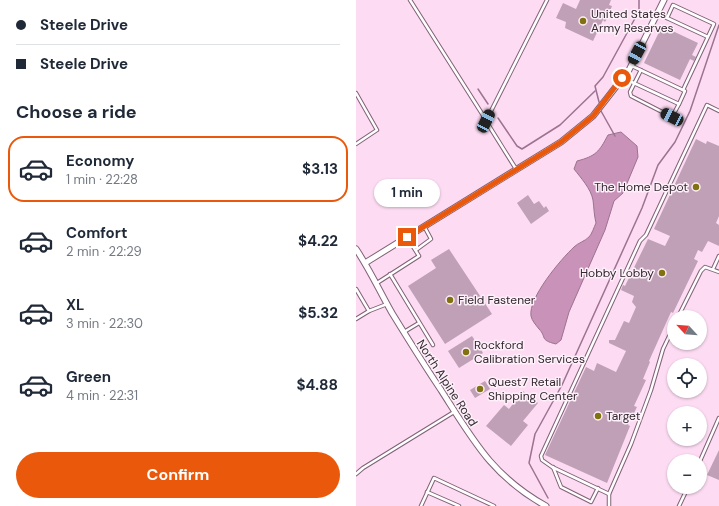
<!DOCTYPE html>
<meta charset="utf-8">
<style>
:root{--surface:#fff;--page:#f6f6f7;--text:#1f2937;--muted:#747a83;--line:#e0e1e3;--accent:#ea580c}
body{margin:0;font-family:"DM Sans",sans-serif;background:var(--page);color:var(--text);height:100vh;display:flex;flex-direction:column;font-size:15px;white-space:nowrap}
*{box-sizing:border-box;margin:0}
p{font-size:13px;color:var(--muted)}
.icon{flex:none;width:22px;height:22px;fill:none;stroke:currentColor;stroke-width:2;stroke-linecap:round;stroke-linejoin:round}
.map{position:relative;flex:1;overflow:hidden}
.side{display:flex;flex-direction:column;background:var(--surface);width:356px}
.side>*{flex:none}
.hud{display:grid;align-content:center;height:88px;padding:0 16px;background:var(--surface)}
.needle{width:26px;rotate:296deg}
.buttons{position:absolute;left:311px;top:310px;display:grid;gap:8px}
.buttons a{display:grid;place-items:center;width:40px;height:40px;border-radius:50%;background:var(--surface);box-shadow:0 1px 3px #0004;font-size:20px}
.end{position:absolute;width:18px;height:18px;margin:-9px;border:5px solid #ea580c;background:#fff;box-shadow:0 0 0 2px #fff}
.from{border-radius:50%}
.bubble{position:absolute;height:28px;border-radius:14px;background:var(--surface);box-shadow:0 1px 3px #0004;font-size:13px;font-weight:700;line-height:28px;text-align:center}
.car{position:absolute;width:12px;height:24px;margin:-12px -6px;border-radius:5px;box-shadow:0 0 3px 1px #0007;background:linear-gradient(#222 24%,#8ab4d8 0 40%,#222 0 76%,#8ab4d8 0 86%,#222 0)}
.hud b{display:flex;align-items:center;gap:14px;height:38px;font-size:15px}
.hud b+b{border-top:1px solid var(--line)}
.hud i{width:10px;height:10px;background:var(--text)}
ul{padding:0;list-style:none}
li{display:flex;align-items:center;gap:12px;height:66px;margin:0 8px 6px;padding:0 8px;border:2px solid transparent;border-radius:16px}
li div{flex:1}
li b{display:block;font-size:15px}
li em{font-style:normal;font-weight:700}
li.selected{border-color:var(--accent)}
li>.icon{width:36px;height:36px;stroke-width:1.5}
h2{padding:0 16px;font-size:18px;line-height:48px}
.primary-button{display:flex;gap:8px;margin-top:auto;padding:8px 16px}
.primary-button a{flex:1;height:46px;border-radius:24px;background:var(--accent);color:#fff;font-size:16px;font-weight:700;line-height:46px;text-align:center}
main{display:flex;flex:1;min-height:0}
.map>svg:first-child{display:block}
.water{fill:#c992b9;stroke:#9c7290}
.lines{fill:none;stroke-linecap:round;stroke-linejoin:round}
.stream{stroke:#9c7290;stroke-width:1.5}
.building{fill:#c0a0b6}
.lane-casing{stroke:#7f6277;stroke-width:4.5}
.street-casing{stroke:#7f6277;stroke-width:7}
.lane{stroke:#fff;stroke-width:2.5}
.street{stroke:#fff;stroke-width:5}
.route{stroke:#ea580c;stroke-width:5}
.poi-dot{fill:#827111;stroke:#fdf0f9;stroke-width:1.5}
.labels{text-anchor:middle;stroke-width:3;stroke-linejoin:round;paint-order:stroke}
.poi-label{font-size:12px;fill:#332730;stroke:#fdf0f9;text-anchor:start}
.street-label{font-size:12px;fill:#332730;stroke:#fdf0f9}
</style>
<main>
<section class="side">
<div class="hud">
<b><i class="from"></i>Steele Drive</b>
<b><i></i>Steele Drive</b>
</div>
<h2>Choose a ride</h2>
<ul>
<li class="selected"><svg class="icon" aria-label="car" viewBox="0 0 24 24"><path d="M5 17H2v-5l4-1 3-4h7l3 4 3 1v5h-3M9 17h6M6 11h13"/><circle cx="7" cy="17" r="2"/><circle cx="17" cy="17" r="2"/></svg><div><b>Economy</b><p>1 min · 22:28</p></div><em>$3.13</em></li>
<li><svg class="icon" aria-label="car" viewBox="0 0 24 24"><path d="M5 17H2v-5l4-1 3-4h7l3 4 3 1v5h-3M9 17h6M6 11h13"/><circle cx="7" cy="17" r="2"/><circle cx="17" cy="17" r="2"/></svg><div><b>Comfort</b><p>2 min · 22:29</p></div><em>$4.22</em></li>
<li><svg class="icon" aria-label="car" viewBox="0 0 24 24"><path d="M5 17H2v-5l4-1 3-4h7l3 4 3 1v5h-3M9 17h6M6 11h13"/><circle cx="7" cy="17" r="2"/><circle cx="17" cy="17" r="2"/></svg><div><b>XL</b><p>3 min · 22:30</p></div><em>$5.32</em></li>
<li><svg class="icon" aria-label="car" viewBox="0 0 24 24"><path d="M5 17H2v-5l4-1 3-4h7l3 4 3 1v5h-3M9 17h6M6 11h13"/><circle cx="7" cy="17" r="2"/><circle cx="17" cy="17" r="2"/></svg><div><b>Green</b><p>4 min · 22:31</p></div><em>$4.88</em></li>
</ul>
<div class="primary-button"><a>Confirm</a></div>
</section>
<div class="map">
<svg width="363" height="506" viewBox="0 0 363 506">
<rect width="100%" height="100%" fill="#fddcf3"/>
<path class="water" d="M265 132 281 146 282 157 267 193 258 201 249 230 213 312 205 340 200 344C183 340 191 337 183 329 180 325 176 321 175 316 172 298 205 259 218 247 222 243 229 241 233 237 236 234 238 227 240 223 238 215 238 208 237 200 235 189 225 178 218 169L221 161C240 156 243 152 252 135Z"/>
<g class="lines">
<g class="stream">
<path d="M122 89 132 104"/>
<path d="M243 102 239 86 247 77 283 11V0"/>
<path d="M245 111 259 136"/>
<path d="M142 118 161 146 166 149 204 125 239 91"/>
<path d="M192 498 173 463 179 434 206 385 286 208 302 165 319 142 334 111 363 25"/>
</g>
</g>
<g class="building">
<path d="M224 0H255L253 5 256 6 252 17 249 22 247 20 237 41 209 28 210 22 200 18 207 3 220 9Z"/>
<path d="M306 26 342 43 336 55 340 57 338 61 334 59 324 80 288 63Z"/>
<path d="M340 139 350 144 351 141 363 146V216L360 223 363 225V246L352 241 346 252 342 250 338 259 342 261 317 313 315 312 293 361 294 362 287 379 290 380 278 406 281 407 272 425 274 426 251 483 189 455 230 367 238 371 241 363 260 372 270 351 253 343V340H259L268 321 273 323 280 307 276 302 278 296 265 290 267 285 269 286 292 239 309 246 314 236 298 229Z"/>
<path d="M172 195 178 204 183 201 188 208 190 206 193 211 175 224 161 203Z"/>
<path d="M93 249 136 314 89 344 52 286 80 268 75 260Z"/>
<path d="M116 336 127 353 103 368 92 351Z"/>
<path d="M129 381 134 389 119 398 114 390Z"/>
<path d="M167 391 182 403 167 421 172 425 155 446 130 426 148 405 153 409Z"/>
<path d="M363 450V480L351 475Z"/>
</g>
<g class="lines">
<g class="lane-casing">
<g id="lane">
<path d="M54 0 130 120"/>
<path d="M302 13 311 18"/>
<path d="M285 70 274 92 275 96 316 117 323 104"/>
<path d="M267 78 323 104 329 91 276 66"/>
<path d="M327 90 358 24 317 5 311 18 352 37"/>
<path d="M0 93 21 130 0 144"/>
<path d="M160 169 130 121 191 0"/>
<path d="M60 250 75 239 68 226"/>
<path d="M357 269 363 256"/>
<path d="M34 274 77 345"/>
<path d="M21 283 63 256 51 237"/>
<path d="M0 289 13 311 0 319"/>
<path d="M13 311 31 304"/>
<path d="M322 317 345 271 349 267 363 272"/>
<path d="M48 332 63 323"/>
<path d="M344 461 363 418"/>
<path d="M197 467 205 487 235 502 242 488"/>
<path d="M0 474 7 468 98 412"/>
<path d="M71 492 103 506"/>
<path d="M253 494 196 467 186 460 185 456 284 241 290 235 351 105 363 111"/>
<path d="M65 506 78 478 138 506"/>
<path d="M253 506V494L275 444 295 390 307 349 318 326"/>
<path d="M323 506 332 487"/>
</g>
</g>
<g class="street-casing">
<g id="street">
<path d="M0 249C14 270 24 292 36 313 52 339 68 365 85 390 117 440 136 476 190 506"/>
<path d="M9 263 205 142 237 116 273 70 308 0"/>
</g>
</g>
<use href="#lane" class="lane"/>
<use href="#street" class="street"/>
</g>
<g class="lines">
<path class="route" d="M51 237 205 142 237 116 266 78"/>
</g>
<g class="poi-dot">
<circle cx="227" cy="21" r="4"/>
<circle cx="340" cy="187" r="4"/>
<circle cx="306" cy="273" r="4"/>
<circle cx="94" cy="300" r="4"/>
<circle cx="110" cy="352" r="4"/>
<circle cx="124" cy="389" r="4"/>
<circle cx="242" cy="416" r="4"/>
</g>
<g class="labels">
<g class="poi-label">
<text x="235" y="18">United States<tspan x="235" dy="14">Army Reserves</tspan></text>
<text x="332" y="191" text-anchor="end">The Home Depot</text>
<text x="298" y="277" text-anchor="end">Hobby Lobby</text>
<text x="102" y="304">Field Fastener</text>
<text x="118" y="349">Rockford<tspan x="118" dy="14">Calibration Services</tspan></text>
<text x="132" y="386">Quest7 Retail<tspan x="132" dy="14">Shipping Center</tspan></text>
<text x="250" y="420">Target</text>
</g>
<g class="street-label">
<text transform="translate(91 383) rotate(57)" y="4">North Alpine Road</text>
</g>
</g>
</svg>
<div class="buttons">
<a><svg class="needle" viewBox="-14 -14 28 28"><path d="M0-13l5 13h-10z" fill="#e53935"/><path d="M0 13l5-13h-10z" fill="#747a83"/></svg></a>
<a><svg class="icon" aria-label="locate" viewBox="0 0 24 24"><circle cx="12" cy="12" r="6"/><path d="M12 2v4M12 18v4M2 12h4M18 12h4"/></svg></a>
<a>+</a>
<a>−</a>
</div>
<i class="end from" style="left:266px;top:78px"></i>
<i class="end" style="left:51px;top:237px"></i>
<div class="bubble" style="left:18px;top:179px;width:66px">1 min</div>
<i class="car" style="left:281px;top:53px;rotate:208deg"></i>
<i class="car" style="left:316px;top:117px;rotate:297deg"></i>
<i class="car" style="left:130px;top:121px;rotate:26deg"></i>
</div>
</main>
